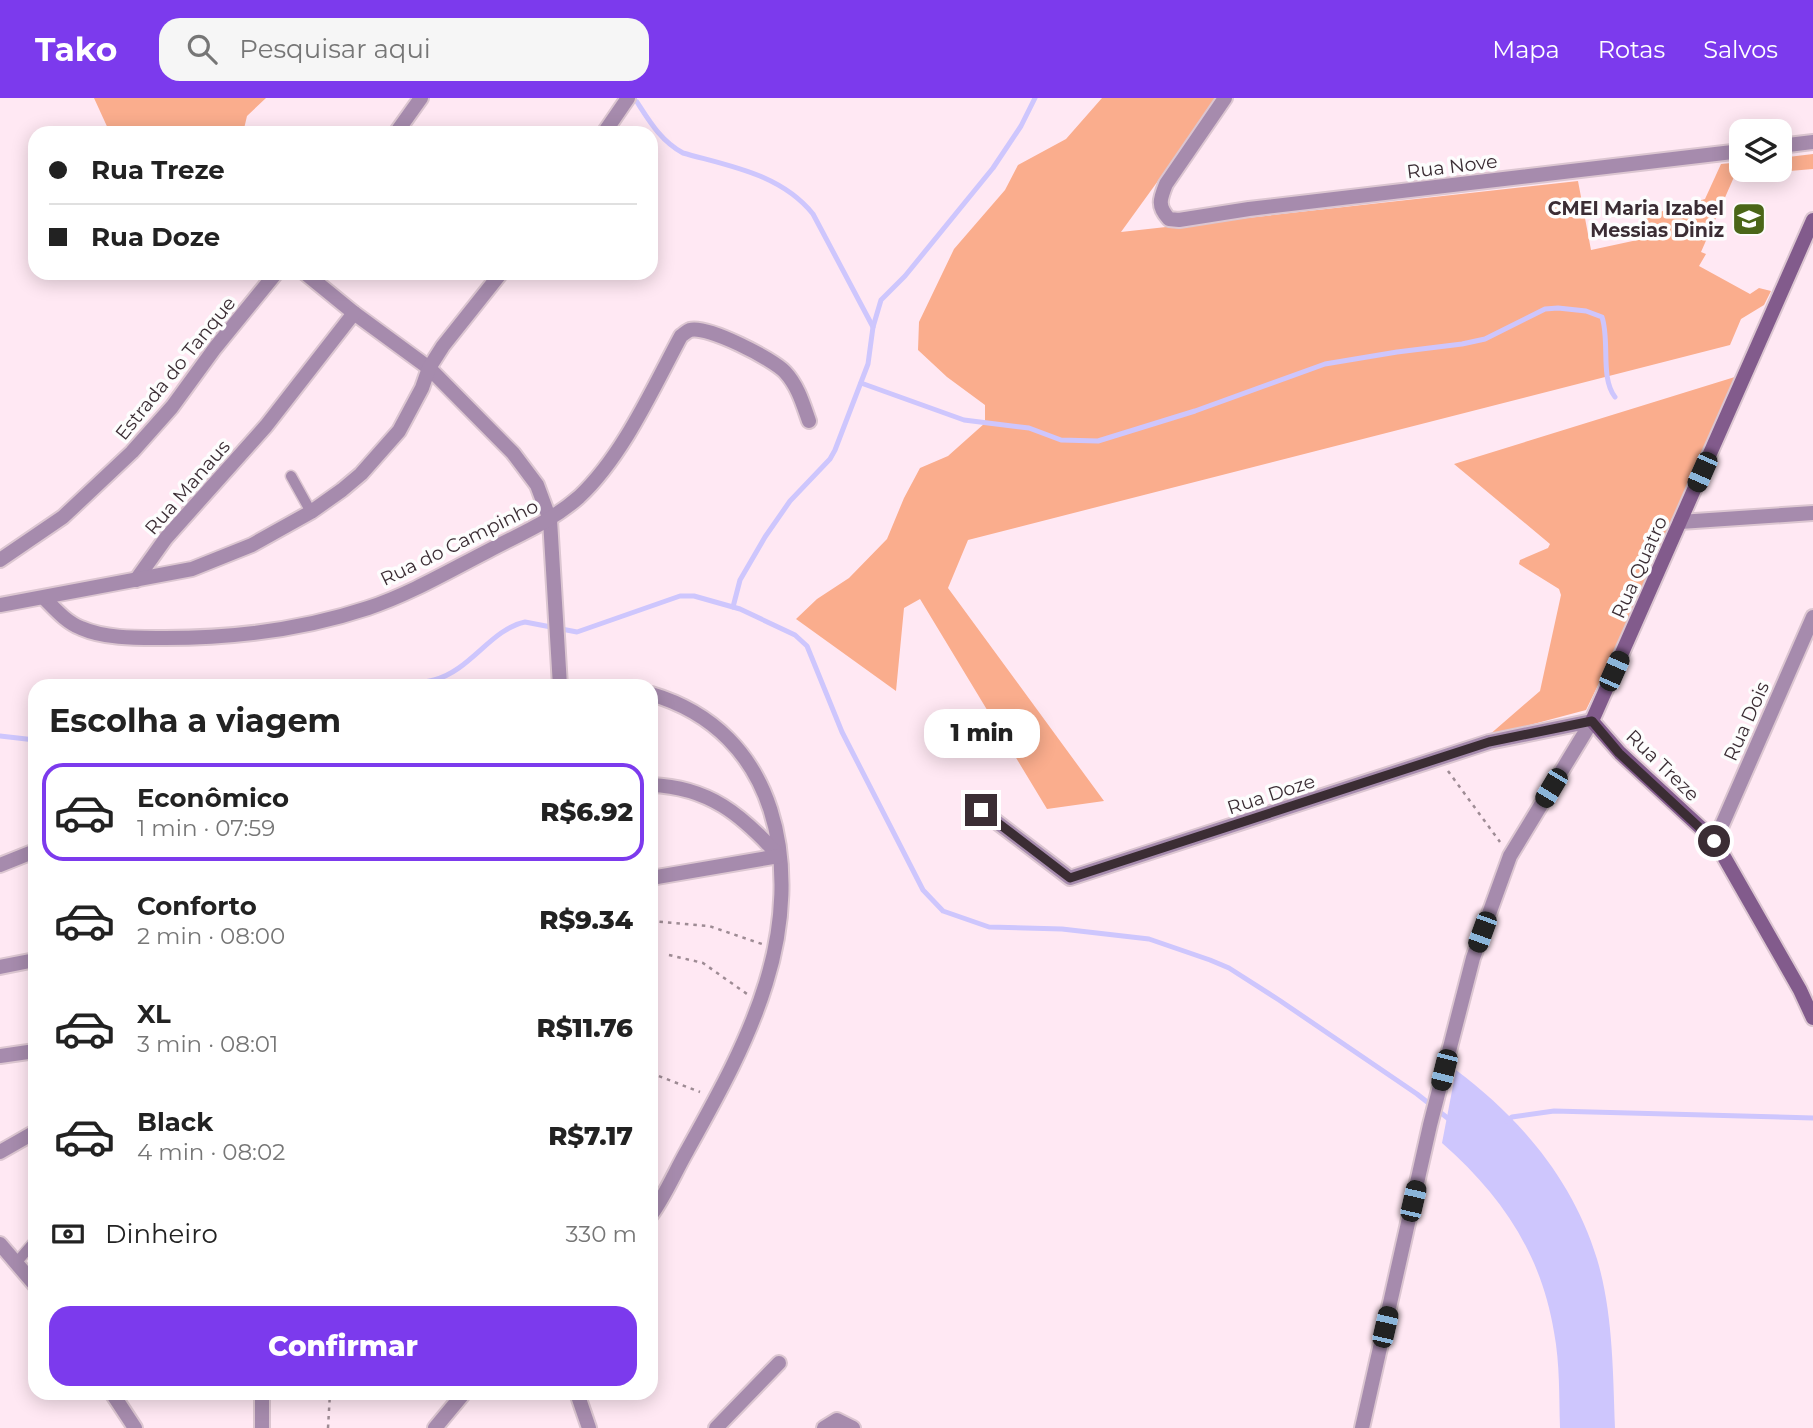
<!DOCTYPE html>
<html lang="pt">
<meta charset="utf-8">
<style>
:root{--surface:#fff;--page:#f6f6f6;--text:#222;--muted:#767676;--line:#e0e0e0;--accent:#7c3aed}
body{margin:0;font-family:Montserrat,sans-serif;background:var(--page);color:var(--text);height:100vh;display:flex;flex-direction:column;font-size:26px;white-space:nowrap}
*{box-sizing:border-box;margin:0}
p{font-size:23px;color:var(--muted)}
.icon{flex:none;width:38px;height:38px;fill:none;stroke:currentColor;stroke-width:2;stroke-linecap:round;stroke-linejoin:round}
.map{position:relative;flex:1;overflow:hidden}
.side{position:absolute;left:28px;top:581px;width:630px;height:721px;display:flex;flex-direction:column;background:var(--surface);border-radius:21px;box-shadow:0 4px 18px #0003}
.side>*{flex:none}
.hud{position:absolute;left:28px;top:28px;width:630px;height:154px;border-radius:21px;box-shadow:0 4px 18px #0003;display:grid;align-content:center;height:154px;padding:0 21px;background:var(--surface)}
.tools{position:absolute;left:1729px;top:21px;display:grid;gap:14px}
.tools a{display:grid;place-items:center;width:63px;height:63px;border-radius:14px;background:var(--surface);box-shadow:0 4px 18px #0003;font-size:35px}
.end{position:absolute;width:32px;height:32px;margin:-16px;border:9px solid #3b2d34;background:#fff;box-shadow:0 0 0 4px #fff}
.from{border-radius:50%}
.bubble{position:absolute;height:49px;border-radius:21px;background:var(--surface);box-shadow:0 4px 18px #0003;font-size:23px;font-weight:800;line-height:49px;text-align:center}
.car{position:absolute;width:21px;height:42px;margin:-21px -10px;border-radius:9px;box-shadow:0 0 5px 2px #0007;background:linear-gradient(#222 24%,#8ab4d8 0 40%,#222 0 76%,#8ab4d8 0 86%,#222 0)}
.hud b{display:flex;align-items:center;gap:24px;height:66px;font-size:26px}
.hud b+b{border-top:2px solid var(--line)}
.hud i{width:18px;height:18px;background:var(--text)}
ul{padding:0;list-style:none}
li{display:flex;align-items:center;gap:21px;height:98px;margin:0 14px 10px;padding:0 7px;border:4px solid transparent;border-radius:21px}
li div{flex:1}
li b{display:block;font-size:26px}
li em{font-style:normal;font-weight:800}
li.current{border-color:var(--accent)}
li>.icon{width:63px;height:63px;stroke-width:1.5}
h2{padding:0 21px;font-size:32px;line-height:84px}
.pay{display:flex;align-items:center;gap:18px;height:77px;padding:0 21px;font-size:26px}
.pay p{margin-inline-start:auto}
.cta{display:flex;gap:14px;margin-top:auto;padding:14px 21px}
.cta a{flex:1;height:80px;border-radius:21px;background:var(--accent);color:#fff;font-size:28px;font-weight:800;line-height:80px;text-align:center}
header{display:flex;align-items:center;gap:42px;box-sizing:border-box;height:98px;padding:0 35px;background:var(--accent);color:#fff}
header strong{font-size:33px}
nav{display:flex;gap:38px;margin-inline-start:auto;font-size:24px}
.search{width:490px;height:63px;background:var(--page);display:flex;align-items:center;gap:18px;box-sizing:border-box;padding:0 24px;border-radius:21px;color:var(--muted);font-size:26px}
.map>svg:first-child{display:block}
.green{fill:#faad8d}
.water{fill:#cec6fd}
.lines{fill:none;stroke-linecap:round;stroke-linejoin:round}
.stream{stroke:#cec6fd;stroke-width:5}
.lane-casing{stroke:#dcc6d1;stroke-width:13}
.street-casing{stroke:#dcc6d1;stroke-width:18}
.secondary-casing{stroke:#dcc6d1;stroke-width:18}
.path{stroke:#9e8b94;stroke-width:2.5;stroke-dasharray:3.5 5;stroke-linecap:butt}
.lane{stroke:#a68bad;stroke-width:10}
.street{stroke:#a68bad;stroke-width:14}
.secondary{stroke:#825b8c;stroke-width:14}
.route{stroke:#3b2d34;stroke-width:9}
.labels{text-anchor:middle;stroke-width:7;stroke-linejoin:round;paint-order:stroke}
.street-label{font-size:19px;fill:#3b2d34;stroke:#fdfdfd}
.poi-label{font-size:19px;font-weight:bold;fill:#3b2d34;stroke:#fdfdfd;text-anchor:end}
</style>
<header>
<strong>Tako</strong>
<div class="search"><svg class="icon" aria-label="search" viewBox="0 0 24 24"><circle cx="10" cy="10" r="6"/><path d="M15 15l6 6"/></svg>Pesquisar aqui</div>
<nav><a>Mapa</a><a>Rotas</a><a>Salvos</a></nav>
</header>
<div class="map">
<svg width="1813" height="1330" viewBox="0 0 1813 1330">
<rect width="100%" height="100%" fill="#ffe8f3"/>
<g class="green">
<path d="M94 0H266L247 18 243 35H110Z"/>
<path d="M1102 0H1218L1121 134 1578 83 1591 152 1642 141V119L1705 101 1721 66 1741 64V72H1780V60L1813 56V71L1741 77 1740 81 1734 79 1701 154 1706 156 1699 168 1750 196 1759 190 1771 193 1764 207 1741 221 1730 247 968 442 948 490 1104 703 1047 711 920 501 904 510 896 593 796 521 817 501 849 480 887 441 904 400 920 370 948 358 985 325V307L947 279 918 252 919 224 954 151 1005 92 1018 67 1066 41Z"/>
<path d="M1738 278 1634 513 1586 612 1488 638 1540 593 1561 497 1559 491 1519 466 1520 462 1548 450 1550 446 1454 366Z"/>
</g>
<path class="water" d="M1456 972C1520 1020 1573 1082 1597 1161 1613 1214 1613 1275 1615 1330H1560C1559 1298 1560 1266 1554 1234 1541 1155 1501 1097 1442 1045Z"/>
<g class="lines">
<g class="stream">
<path d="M637 4C650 24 661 43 683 55 729 68 781 76 813 116L873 229"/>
<path d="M861 285 964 322 1029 330 1061 342 1098 343 1195 313 1325 266 1397 254 1462 246 1485 241 1545 211 1558 210 1586 213 1602 219C1610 243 1600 280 1615 299"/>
<path d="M733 509 740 482 765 439 790 403 830 361 835 352 868 266 873 229 881 202 905 178 993 70 1021 28 1035 0"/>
<path d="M332 588C365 577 400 591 434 582 470 573 491 531 525 524L577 534 680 498H694L740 511 795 537 807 548 842 634 923 792 943 813 989 829 1062 831 1149 841 1210 862 1229 870 1279 902 1417 996 1450 1022"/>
<path d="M0 638 35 642"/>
<path d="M1507 1023 1512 1019 1554 1013 1813 1020"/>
</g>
<g class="lane-casing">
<g id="lane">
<path d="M291 378 311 414"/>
<path d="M16 1165 35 1143"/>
</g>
</g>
<g class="street-casing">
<g id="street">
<path d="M1225 0 1166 86C1160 101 1157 108 1169 121L1179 122 1249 111 1741 53"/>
<path d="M396 35 421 0"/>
<path d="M604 35 628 0"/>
<path d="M1780 48 1813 44"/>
<path d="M305 175 354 215 429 270 513 355 537 387 550 422 560 588"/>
<path d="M1680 424 1813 415"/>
<path d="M0 462 63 419 132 354 172 309 215 250 276 175"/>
<path d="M136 482 166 440 266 328 354 215"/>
<path d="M44 500C55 511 66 524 81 530 106 541 138 540 165 540 234 540 302 532 368 510 410 496 449 473 488 453 520 436 552 423 579 399 623 358 653 290 681 238 684 236 687 233 690 232 707 227 773 261 785 274 798 288 803 306 809 323"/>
<path d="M0 507 192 471 252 447 311 414 342 392 361 376 399 333 422 290 429 270 443 248 501 175"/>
<path d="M651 596C780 634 802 770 766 885 748 944 717 999 687 1053 675 1074 665 1098 651 1117"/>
<path d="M651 687C709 689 742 717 779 758"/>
<path d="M981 712 1070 780 1489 644 1592 623"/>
<path d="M1715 743 1813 519"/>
<path d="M0 767 35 753"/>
<path d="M651 780 779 758"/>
<path d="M0 869 35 862"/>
<path d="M0 958 35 953"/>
<path d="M0 1054 35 1034"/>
<path d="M0 1146 35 1187"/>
<path d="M112 1295 135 1330"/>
<path d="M262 1295V1330"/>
<path d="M577 1295 589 1330"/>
<path d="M435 1330 464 1295"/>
<path d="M716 1330 779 1265"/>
<path d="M824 1330 837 1322 853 1330"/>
<path d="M1362 1330 1430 1027 1473 860 1510 758 1592 623"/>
</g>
</g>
<g class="secondary-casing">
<path id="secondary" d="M1813 122 1592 623 1620 655 1715 743 1800 892 1813 920"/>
</g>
<g class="path">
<path d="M1448 673 1500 744"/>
<path d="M651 823 709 828 762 846"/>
<path d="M669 857 703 865 747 896"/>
<path d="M651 975 700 994"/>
<path d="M328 1330 330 1295"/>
</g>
<use href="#lane" class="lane"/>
<use href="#street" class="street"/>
<use href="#secondary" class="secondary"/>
</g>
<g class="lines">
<path class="route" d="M981 712 1070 780 1489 644 1592 623 1619 655 1714 743"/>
</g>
<defs>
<g id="school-square" transform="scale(1.75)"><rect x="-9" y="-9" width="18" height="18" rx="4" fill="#4b6618" stroke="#fdfdfd"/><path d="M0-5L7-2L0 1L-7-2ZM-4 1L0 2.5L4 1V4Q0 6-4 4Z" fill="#fff"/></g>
</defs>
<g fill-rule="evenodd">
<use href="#school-square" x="1749" y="121"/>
</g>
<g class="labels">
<g class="street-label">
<text transform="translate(1452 68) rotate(-7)" y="7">Rua Nove</text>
<text transform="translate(175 270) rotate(-51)" y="7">Estrada do Tanque</text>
<text transform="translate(187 389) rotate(-49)" y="7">Rua Manaus</text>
<text transform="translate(459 444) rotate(-26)" y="7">Rua do Campinho</text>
<text transform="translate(1639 469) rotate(-66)" y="7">Rua Quatro</text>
<text transform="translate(1746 623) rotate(-66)" y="7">Rua Dois</text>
<text transform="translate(1663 667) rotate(44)" y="7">Rua Treze</text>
<text transform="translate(1271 696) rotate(-18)" y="7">Rua Doze</text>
</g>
<g class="poi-label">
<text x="1724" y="117">CMEI Maria Izabel<tspan x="1724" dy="22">Messias Diniz</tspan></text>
</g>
</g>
</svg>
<div class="tools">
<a><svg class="icon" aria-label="layers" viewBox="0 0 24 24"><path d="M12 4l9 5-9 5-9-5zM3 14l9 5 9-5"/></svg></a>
</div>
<i class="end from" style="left:1714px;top:743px"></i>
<i class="end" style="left:981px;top:712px"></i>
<div class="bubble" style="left:924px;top:611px;width:116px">1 min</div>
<i class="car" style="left:1702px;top:374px;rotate:204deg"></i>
<i class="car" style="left:1614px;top:573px;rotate:24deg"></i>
<i class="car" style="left:1551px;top:690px;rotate:211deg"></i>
<i class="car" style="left:1482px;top:834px;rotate:200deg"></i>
<i class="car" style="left:1444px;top:972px;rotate:194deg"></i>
<i class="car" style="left:1413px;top:1103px;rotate:13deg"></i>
<i class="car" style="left:1385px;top:1229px;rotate:13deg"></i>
<div class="hud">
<b><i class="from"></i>Rua Treze</b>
<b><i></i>Rua Doze</b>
</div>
<section class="side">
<h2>Escolha a viagem</h2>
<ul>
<li class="current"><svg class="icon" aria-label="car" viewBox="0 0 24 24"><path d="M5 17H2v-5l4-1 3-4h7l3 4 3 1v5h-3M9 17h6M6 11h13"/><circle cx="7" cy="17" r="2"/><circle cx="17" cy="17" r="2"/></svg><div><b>Econômico</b><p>1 min · 07:59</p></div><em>R$6.92</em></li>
<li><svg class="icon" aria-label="car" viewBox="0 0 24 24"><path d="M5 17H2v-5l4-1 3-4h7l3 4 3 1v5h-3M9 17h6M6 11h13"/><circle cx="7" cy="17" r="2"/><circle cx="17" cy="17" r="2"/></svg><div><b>Conforto</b><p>2 min · 08:00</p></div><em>R$9.34</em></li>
<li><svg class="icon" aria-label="car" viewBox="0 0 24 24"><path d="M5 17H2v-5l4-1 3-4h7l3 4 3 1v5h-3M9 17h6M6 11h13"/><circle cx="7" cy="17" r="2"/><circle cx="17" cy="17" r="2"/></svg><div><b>XL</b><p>3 min · 08:01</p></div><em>R$11.76</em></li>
<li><svg class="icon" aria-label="car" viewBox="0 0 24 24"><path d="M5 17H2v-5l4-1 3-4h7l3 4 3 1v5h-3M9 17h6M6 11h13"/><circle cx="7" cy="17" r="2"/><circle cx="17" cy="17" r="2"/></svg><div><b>Black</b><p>4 min · 08:02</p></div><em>R$7.17</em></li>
</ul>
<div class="pay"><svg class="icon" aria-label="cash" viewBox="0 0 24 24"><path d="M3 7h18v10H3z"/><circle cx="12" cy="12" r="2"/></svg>Dinheiro<p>330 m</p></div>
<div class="cta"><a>Confirmar</a></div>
</section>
</div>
